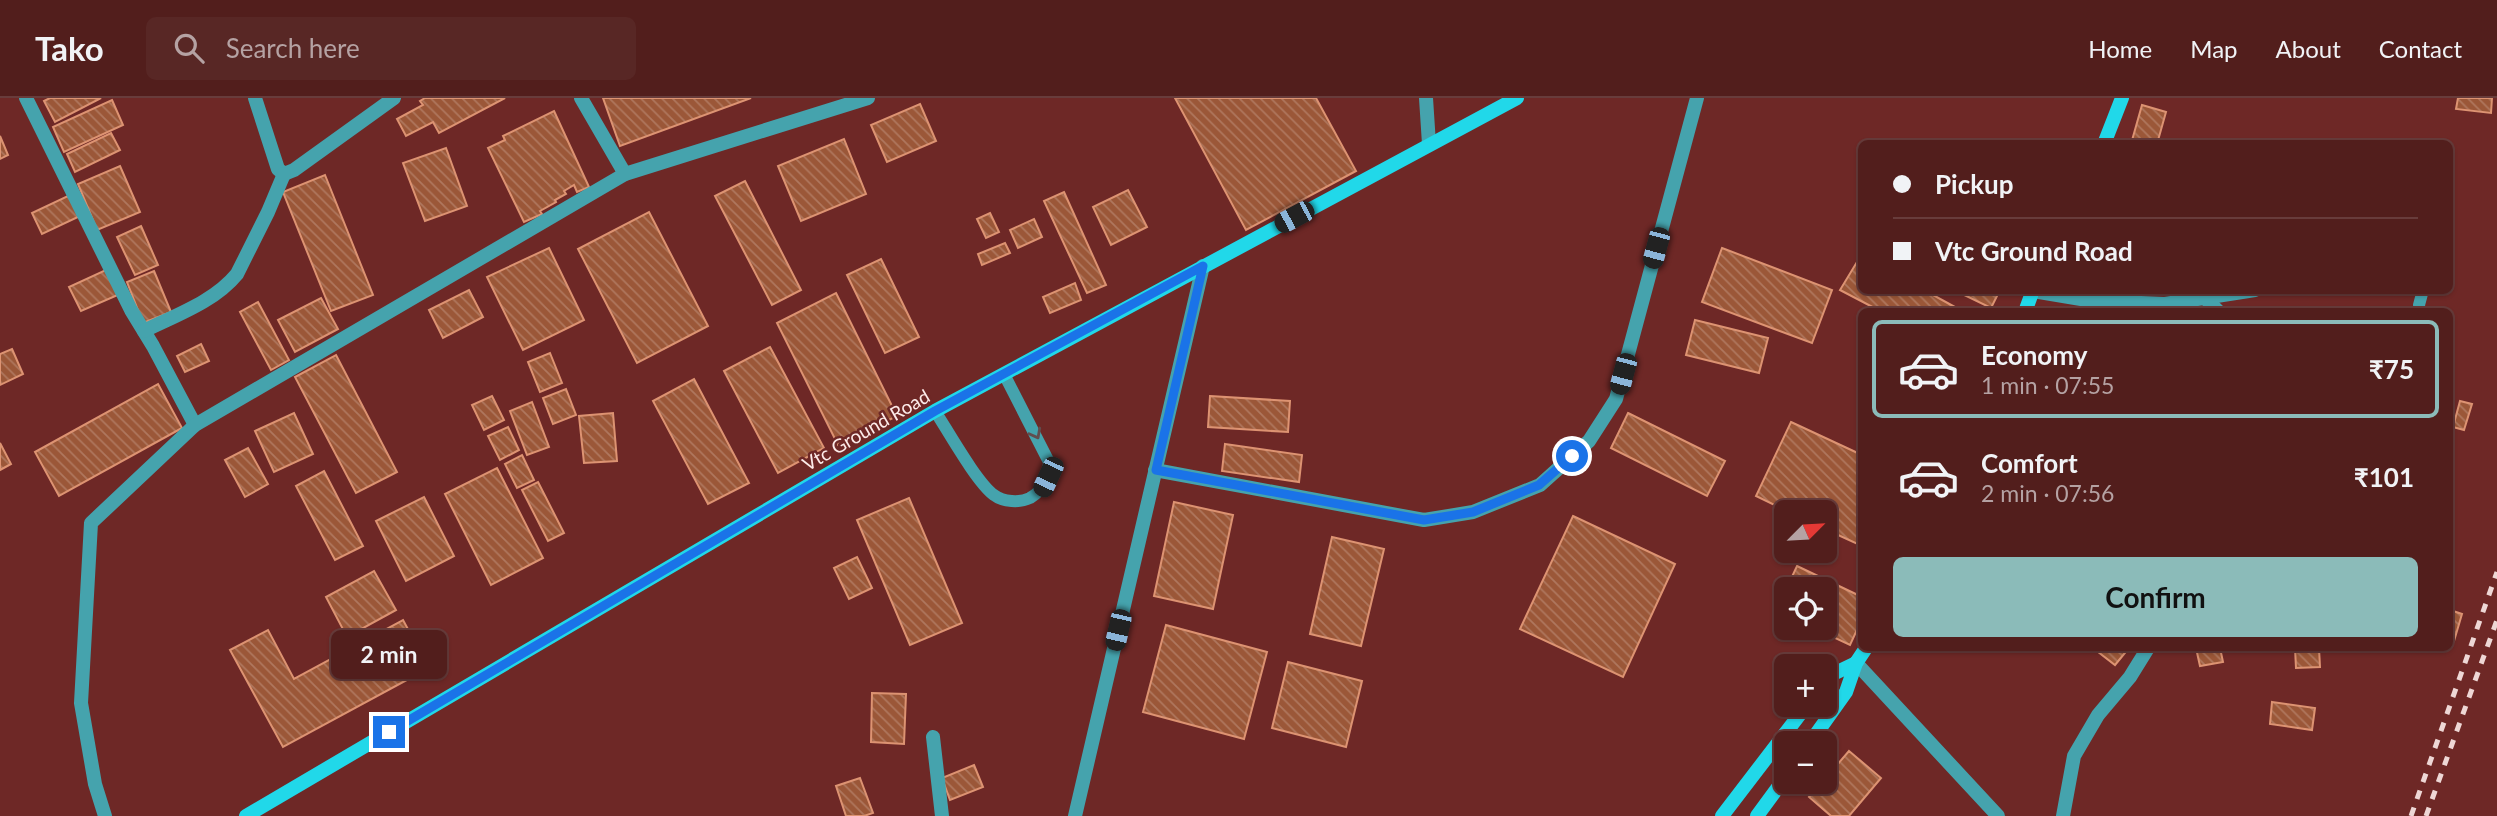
<!DOCTYPE html>
<meta charset="utf-8">
<style>
:root{--surface:#521e1c;--page:#582725;--text:#f1f3f6;--muted:#b5a2a3;--line:#683c3b;--accent:#8bbbb9}
body{margin:0;font-family:Lato,sans-serif;background:var(--page);color:var(--text);height:100vh;display:flex;flex-direction:column;font-size:26px;white-space:nowrap}
*{box-sizing:border-box;margin:0}
p{font-size:23px;color:var(--muted)}
.icon{flex:none;width:38px;height:38px;fill:none;stroke:currentColor;stroke-width:2;stroke-linecap:round;stroke-linejoin:round}
.map{position:relative;flex:1;overflow:hidden}
.panel{position:absolute;left:1858px;top:210px;width:595px;height:343px;display:flex;flex-direction:column;background:var(--surface);border-radius:10px;box-shadow:0 2px 5px #0004,0 0 0 2px var(--line)}
.panel>*{flex:none}
.top-card{position:absolute;left:1858px;top:42px;width:595px;height:154px;border-radius:10px;box-shadow:0 2px 5px #0004,0 0 0 2px var(--line);display:grid;align-content:center;height:154px;padding:0 35px;background:var(--surface)}
.needle{width:46px;rotate:66deg}
.controls{position:absolute;left:1774px;top:402px;display:grid;gap:14px}
.controls a{display:grid;place-items:center;width:63px;height:63px;border-radius:10px;background:var(--surface);box-shadow:0 2px 5px #0004,0 0 0 2px var(--line);font-size:35px}
.end{position:absolute;width:32px;height:32px;margin:-16px;border:9px solid #1a73e8;background:#fff;box-shadow:0 0 0 4px #fff}
.from{border-radius:50%}
.bubble{position:absolute;height:49px;border-radius:10px;background:var(--surface);box-shadow:0 2px 5px #0004,0 0 0 2px var(--line);font-size:23px;font-weight:700;line-height:49px;text-align:center}
.car{position:absolute;width:21px;height:42px;margin:-21px -10px;border-radius:9px;box-shadow:0 0 5px 2px #0007;background:linear-gradient(#222 24%,#8ab4d8 0 40%,#222 0 76%,#8ab4d8 0 86%,#222 0)}
.top-card b{display:flex;align-items:center;gap:24px;height:66px;font-size:26px}
.top-card b+b{border-top:2px solid var(--line)}
.top-card i{width:18px;height:18px;background:var(--text)}
ul{padding:12px 0 0;list-style:none}
li{display:flex;align-items:center;gap:21px;height:98px;margin:0 14px 10px;padding:0 21px;border:4px solid transparent;border-radius:10px}
li div{flex:1}
li b{display:block;font-size:26px}
li em{font-style:normal;font-weight:700}
li.active{border-color:var(--accent)}
li>.icon{width:63px;height:63px;stroke-width:1.5}
.button{display:flex;gap:14px;margin-top:auto;padding:14px 35px}
.button a{flex:1;height:80px;border-radius:10px;background:var(--accent);color:#111;font-size:28px;font-weight:700;line-height:80px;text-align:center}
header{display:flex;align-items:center;gap:42px;box-sizing:border-box;height:98px;padding:0 35px;background:var(--surface);border-bottom:2px solid var(--line)}
header strong{font-size:33px}
nav{display:flex;gap:38px;margin-inline-start:auto;font-size:24px}
.search{width:490px;height:63px;background:var(--page);display:flex;align-items:center;gap:18px;box-sizing:border-box;padding:0 24px;border-radius:10px;color:var(--muted);font-size:26px}
.map>svg:first-child{display:block}
.building{fill:url(#building-back-hatch);stroke:#dd9372;stroke-width:2}
.lines{fill:none;stroke-linecap:round;stroke-linejoin:round}
.lane{stroke:#45a3ad;stroke-width:12}
.street{stroke:#45a3ad;stroke-width:14}
.secondary{stroke:#21d8e9;stroke-width:14}
.rail{stroke:#eed7d5;stroke-width:5;stroke-dasharray:9 9;stroke-linecap:butt}
.oneway{stroke:#624d4e}
.route{stroke:#1a73e8;stroke-width:9}
.labels{text-anchor:middle;stroke-width:5;stroke-linejoin:round;paint-order:stroke}
.street-label{font-size:19px;fill:#fdebe9;stroke:#6e2826}
</style>
<header>
<strong>Tako</strong>
<div class="search"><svg class="icon" aria-label="search" viewBox="0 0 24 24"><circle cx="10" cy="10" r="6"/><path d="M15 15l6 6"/></svg>Search here</div>
<nav><a>Home</a><a>Map</a><a>About</a><a>Contact</a></nav>
</header>
<div class="map">
<svg width="2497" height="718" viewBox="0 0 2497 718">
<defs>
<pattern id="building-back-hatch" width="6" height="6" patternUnits="userSpaceOnUse" patternTransform="scale(1.75)"><rect width="6" height="6" fill="#9b5738"/><path d="M-1 5l2 2M0 0l6 6M5-1l2 2" fill="none" stroke="#af775e"/></pattern>
</defs>
<rect width="100%" height="100%" fill="#6e2826"/>
<g class="building">
<path d="M50 0H101L55 24 44 3Z"/>
<path d="M425 0H505L439 35 433 24 406 38 397 21 423 7 420 3Z"/>
<path d="M603 0H751L620 48Z"/>
<path d="M1175 0H1316L1356 73 1246 132Z"/>
<path d="M2458 0H2492L2491 15 2456 11Z"/>
<path d="M112 2 123 27 64 54 53 29Z"/>
<path d="M920 6 936 43 887 64 871 27Z"/>
<path d="M2142 7 2166 14 2157 46H2131Z"/>
<path d="M554 13 589 89 577 94 574 87 564 93 566 96 555 102 556 104 540 113 542 116 524 124 488 50 505 42 503 38Z"/>
<path d="M111 35 120 52 75 74 67 56Z"/>
<path d="M0 38 8 57 0 61Z"/>
<path d="M844 41 866 96 801 123 778 68Z"/>
<path d="M446 50 467 108 425 123 403 65Z"/>
<path d="M120 68 140 114 97 132 78 86Z"/>
<path d="M325 77 373 197 331 213 283 94Z"/>
<path d="M745 83 801 192 772 207 715 98Z"/>
<path d="M1128 92 1147 129 1111 147 1093 109Z"/>
<path d="M1064 94 1106 187 1087 195 1044 103Z"/>
<path d="M70 97 80 118 42 136 32 115Z"/>
<path d="M649 114 708 228 637 265 578 151Z"/>
<path d="M990 115 999 134 986 140 977 121Z"/>
<path d="M1034 121 1042 139 1018 150 1010 132Z"/>
<path d="M141 128 158 167 135 177 117 139Z"/>
<path d="M1005 145 1010 155 982 167 978 156Z"/>
<path d="M549 150 584 222 523 252 487 179Z"/>
<path d="M1722 150 1832 192 1812 245 1702 204Z"/>
<path d="M1860 159 1862 160V192H1924L1964 214H1882L1840 192Z"/>
<path d="M881 161 919 239 885 255 847 177Z"/>
<path d="M108 171 120 196 81 213 69 189Z"/>
<path d="M154 173 171 214 143 225 127 184Z"/>
<path d="M1075 185 1081 202 1050 215 1043 199Z"/>
<path d="M469 192 483 219 443 240 429 212Z"/>
<path d="M1954 192H2000L1991 210Z"/>
<path d="M836 195 897 318 838 347 777 225Z"/>
<path d="M321 200 338 231 295 254 278 222Z"/>
<path d="M258 204 289 262 271 272 240 214Z"/>
<path d="M1695 222 1768 240 1759 275 1686 257Z"/>
<path d="M201 246 209 263 185 274 177 258Z"/>
<path d="M770 249 824 350 778 375 724 273Z"/>
<path d="M12 251 23 276 0 287V256Z"/>
<path d="M550 255 562 285 540 294 528 264Z"/>
<path d="M336 257 397 374 356 395 295 279Z"/>
<path d="M694 281 749 385 708 406 653 303Z"/>
<path d="M158 286 182 330 59 398 35 354Z"/>
<path d="M566 291 576 317 553 326 543 300Z"/>
<path d="M492 298 504 322 484 332 472 307Z"/>
<path d="M1210 298 1290 303 1288 334 1208 329Z"/>
<path d="M2460 303 2472 306 2464 332 2453 329Z"/>
<path d="M532 304 549 349 527 357 510 313Z"/>
<path d="M294 315 313 356 274 374 255 333Z"/>
<path d="M613 315 617 363 584 365 579 318Z"/>
<path d="M1628 315 1725 363 1707 398 1611 350Z"/>
<path d="M1791 324 1862 357V448L1825 431V415H1791L1756 398Z"/>
<path d="M508 329 519 352 500 362 488 338Z"/>
<path d="M0 345 11 366 0 372Z"/>
<path d="M1225 346 1302 357 1299 384 1222 373Z"/>
<path d="M248 350 268 386 245 399 225 362Z"/>
<path d="M522 357 534 382 517 390 505 366Z"/>
<path d="M497 370 543 460 491 487 445 396Z"/>
<path d="M324 373 363 448 335 462 296 388Z"/>
<path d="M538 384 564 435 548 443 522 392Z"/>
<path d="M424 399 454 458 406 483 376 423Z"/>
<path d="M909 400 962 525 910 547 857 422Z"/>
<path d="M1174 404 1233 417 1213 511 1154 498Z"/>
<path d="M1573 418 1675 466 1623 579 1520 531Z"/>
<path d="M1332 439 1384 451 1361 548 1310 536Z"/>
<path d="M857 459 872 490 849 501 834 470Z"/>
<path d="M1797 468 1862 499V521L1850 547 1814 530H1825V492H1787V517L1776 513Z"/>
<path d="M374 473 396 512 347 539 326 499Z"/>
<path d="M2450 512 2462 516 2454 543 2450 541Z"/>
<path d="M403 522 429 570 283 649 230 552 268 532 294 581Z"/>
<path d="M1166 527 1267 554 1244 641 1143 614Z"/>
<path d="M2093 550H2129L2115 567Z"/>
<path d="M2196 550H2220L2223 564 2200 568Z"/>
<path d="M2295 550H2319L2320 569 2296 570Z"/>
<path d="M1288 564 1362 583 1346 649 1272 630Z"/>
<path d="M872 595 906 596 904 646 871 644Z"/>
<path d="M2272 604 2315 610 2312 632 2270 626Z"/>
<path d="M1849 653 1881 680 1849 718H1831L1809 699 1822 684H1825V681Z"/>
<path d="M974 667 983 689 950 702 942 680Z"/>
<path d="M860 680 873 715 864 718H846L836 688Z"/>
</g>
<g class="lines">
<g class="lane">
<path d="M2420 214 2419 207 2423 192"/>
<path d="M935 313C948 333 977 385 994 397 1003 404 1020 405 1030 400 1045 391 1048 381 1049 364L1004 276"/>
</g>
<g class="street">
<path d="M26 0 131 212 153 248 195 327"/>
<path d="M255 0 278 71 284 76 294 72 394 0"/>
<path d="M581 0 625 76"/>
<path d="M1426 0 1429 46"/>
<path d="M2033 193 2093 203 2165 206 2255 192"/>
<path d="M2206 201 2219 214"/>
<path d="M144 233C176 217 214 204 237 176L268 114 284 76"/>
<path d="M1155 372 1424 422 1473 414 1540 387 1589 343 1616 301 1697 0"/>
<path d="M1856 565 1998 718"/>
<path d="M933 639 942 718"/>
<path d="M105 718 95 686 81 605 91 425 195 327 625 76 868 0"/>
<path d="M1075 718 1203 168"/>
<path d="M2063 718 2074 658 2098 617 2130 579 2148 550"/>
</g>
<g class="secondary">
<path d="M2104 46 2122 0"/>
<path d="M2025 214 2033 192"/>
<path d="M1825 583 1829 578 1856 565"/>
<path d="M1809 646 1846 594 1856 565 1866 550"/>
<path d="M246 718 935 313 1517 0"/>
<path d="M1722 718 1807 607"/>
<path d="M1757 718 1787 677"/>
</g>
<g class="rail">
<path d="M2411 718 2497 474"/>
<path d="M2426 718 2497 522"/>
</g>
</g>
<defs><path id="oneway-chevron" d="M-2-3.5L2.5 0L-2 3.5" fill="none" stroke-width="1.6" stroke-linecap="round" stroke-linejoin="round" transform="scale(1.75)"/></defs>
<use class="oneway" href="#oneway-chevron" transform="translate(1036 336) rotate(62)"/>
<g class="lines">
<path class="route" d="M389 634 935 313 1203 168 1156 372 1424 422 1473 414 1539 387 1572 358"/>
</g>
<g class="labels">
<g class="street-label">
<text transform="translate(866 332) rotate(-30)" y="7">Vtc Ground Road</text>
</g>
</g>
</svg>
<div class="controls">
<a><svg class="needle" viewBox="-14 -14 28 28"><path d="M0-13l5 13h-10z" fill="#e53935"/><path d="M0 13l5-13h-10z" fill="#b5a2a3"/></svg></a>
<a><svg class="icon" aria-label="locate" viewBox="0 0 24 24"><circle cx="12" cy="12" r="6"/><path d="M12 2v4M12 18v4M2 12h4M18 12h4"/></svg></a>
<a>+</a>
<a>−</a>
</div>
<i class="end from" style="left:1572px;top:358px"></i>
<i class="end" style="left:389px;top:634px"></i>
<div class="bubble" style="left:331px;top:532px;width:116px">2 min</div>
<i class="car" style="left:1294px;top:119px;rotate:242deg"></i>
<i class="car" style="left:1656px;top:150px;rotate:195deg"></i>
<i class="car" style="left:1623px;top:276px;rotate:195deg"></i>
<i class="car" style="left:1048px;top:379px;rotate:205deg"></i>
<i class="car" style="left:1118px;top:532px;rotate:193deg"></i>
<div class="top-card">
<b><i class="from"></i>Pickup</b>
<b><i></i>Vtc Ground Road</b>
</div>
<section class="panel">
<ul>
<li class="active"><svg class="icon" aria-label="car" viewBox="0 0 24 24"><path d="M5 17H2v-5l4-1 3-4h7l3 4 3 1v5h-3M9 17h6M6 11h13"/><circle cx="7" cy="17" r="2"/><circle cx="17" cy="17" r="2"/></svg><div><b>Economy</b><p>1 min · 07:55</p></div><em>₹75</em></li>
<li><svg class="icon" aria-label="car" viewBox="0 0 24 24"><path d="M5 17H2v-5l4-1 3-4h7l3 4 3 1v5h-3M9 17h6M6 11h13"/><circle cx="7" cy="17" r="2"/><circle cx="17" cy="17" r="2"/></svg><div><b>Comfort</b><p>2 min · 07:56</p></div><em>₹101</em></li>
</ul>
<div class="button"><a>Confirm</a></div>
</section>
</div>
